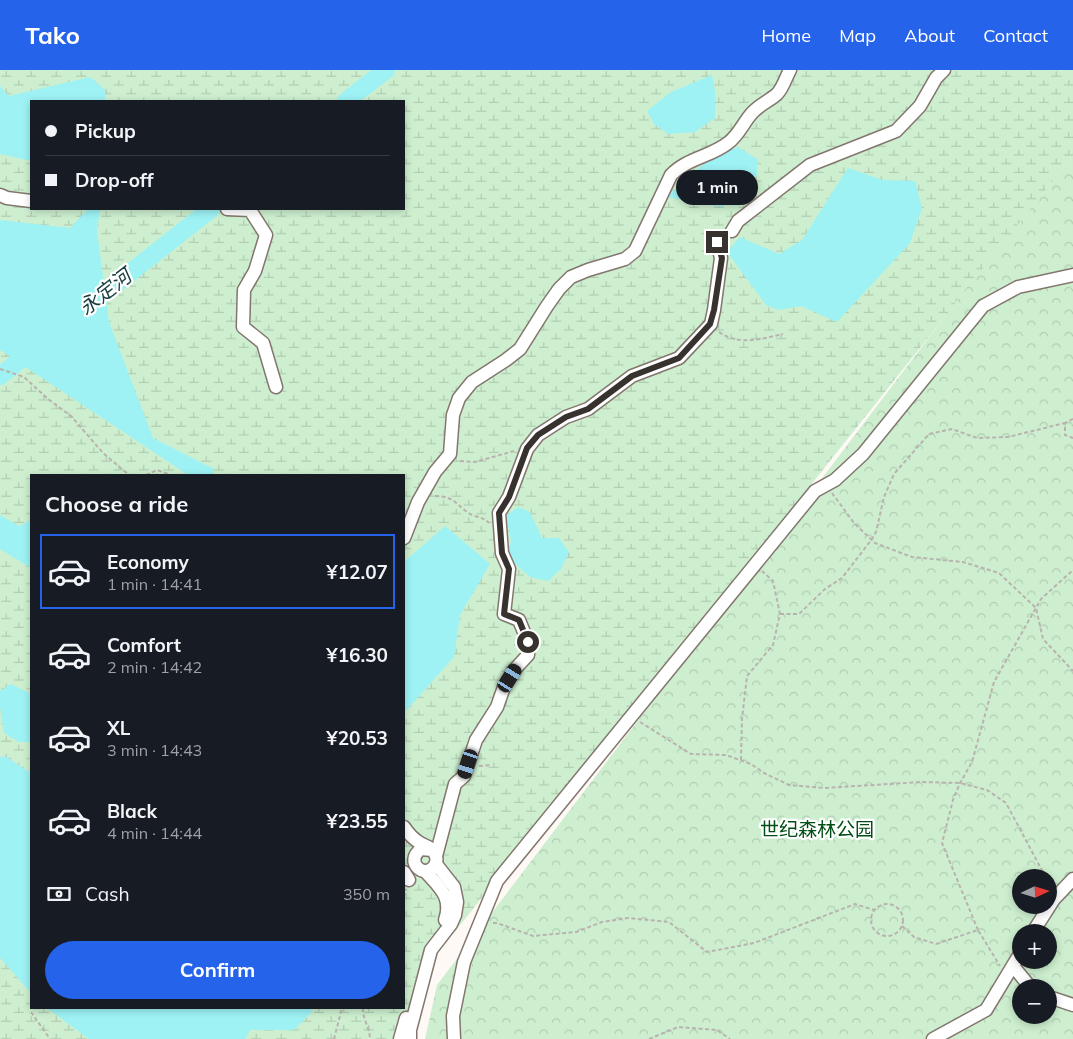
<!DOCTYPE html>
<meta charset="utf-8">
<style>
:root{--surface:#171b24;--page:#242831;--text:#f1f3f6;--muted:#9ea1a6;--line:#363941;--accent:#2563eb}
body{margin:0;font-family:Mulish,"Noto Sans SC",sans-serif;background:var(--page);color:var(--text);height:100vh;display:flex;flex-direction:column;font-size:19px;white-space:nowrap}
*{box-sizing:border-box;margin:0}
p{font-size:16px;color:var(--muted)}
.icon{flex:none;width:28px;height:28px;fill:none;stroke:currentColor;stroke-width:2;stroke-linecap:round;stroke-linejoin:round}
.map{position:relative;flex:1;overflow:hidden}
.sheet{position:absolute;left:30px;top:404px;width:375px;height:535px;display:flex;flex-direction:column;background:var(--surface);border-radius:0px;box-shadow:0 2px 8px #0003}
.sheet>*{flex:none}
.banner{position:absolute;left:30px;top:30px;width:375px;height:110px;border-radius:0px;box-shadow:0 2px 8px #0003;display:grid;align-content:center;height:110px;padding:0 15px;background:var(--surface)}
.needle{width:32px;rotate:86deg}
.controls{position:absolute;left:1012px;top:799px;display:grid;gap:10px}
.controls a{display:grid;place-items:center;width:45px;height:45px;border-radius:50%;background:var(--surface);box-shadow:0 2px 8px #0003;font-size:25px}
.end{position:absolute;width:22px;height:22px;margin:-11px;border:6px solid #38322f;background:#fff;box-shadow:0 0 0 2px #fff}
.from{border-radius:50%}
.bubble{position:absolute;height:35px;border-radius:18px;background:var(--surface);box-shadow:0 2px 8px #0003;font-size:16px;font-weight:700;line-height:35px;text-align:center}
.car{position:absolute;width:15px;height:30px;margin:-15px -8px;border-radius:6px;box-shadow:0 0 4px 1px #0007;background:linear-gradient(#222 24%,#8ab4d8 0 40%,#222 0 76%,#8ab4d8 0 86%,#222 0)}
.banner b{display:flex;align-items:center;gap:18px;height:48px;font-size:19px}
.banner b+b{border-top:1px solid var(--line)}
.banner i{width:12px;height:12px;background:var(--text)}
ul{padding:0;list-style:none}
li{display:flex;align-items:center;gap:15px;height:75px;margin:0 10px 8px;padding:0 5px;border:2px solid transparent;border-radius:0px}
li div{flex:1}
li b{display:block;font-size:19px}
li em{font-style:normal;font-weight:700}
li.on{border-color:var(--accent)}
li>.icon{width:45px;height:45px;stroke-width:1.5}
h2{padding:0 15px;font-size:22px;line-height:60px}
.pay{display:flex;align-items:center;gap:12px;height:55px;padding:0 15px;font-size:19px}
.pay p{margin-inline-start:auto}
.cta{display:flex;gap:10px;margin-top:auto;padding:10px 15px}
.cta a{flex:1;height:58px;border-radius:30px;background:var(--accent);color:#fff;font-size:20px;font-weight:700;line-height:58px;text-align:center}
header{display:flex;align-items:center;gap:30px;box-sizing:border-box;height:70px;padding:0 25px;background:var(--accent);color:#fff}
header strong{font-size:24px}
nav{display:flex;gap:28px;margin-inline-start:auto;font-size:18px}
.map>svg:first-child{display:block}
.wetland{fill:url(#wetland-marsh);fill-rule:evenodd}
.park{fill:url(#park-crowns);fill-rule:evenodd}
.water{fill:#9ef2f4}
.lines{fill:none;stroke-linecap:round;stroke-linejoin:round}
.river{stroke:#9ef2f4;stroke-width:18}
.minor-casing{stroke:#83766e;stroke-width:15}
.path{stroke:#b9b3b0;stroke-width:2;stroke-dasharray:4 2.5;stroke-linecap:butt}
.minor{stroke:#fff;stroke-width:12}
.route{stroke:#38322f;stroke-width:6}
.labels{text-anchor:middle;stroke-width:4.5;stroke-linejoin:round;paint-order:stroke}
.park-label{font-size:19px;fill:#004d15;stroke:#fff}
.water-label{font-size:20px;font-style:italic;fill:#194143;stroke:#fff}
</style>
<header>
<strong>Tako</strong>
<nav><a>Home</a><a>Map</a><a>About</a><a>Contact</a></nav>
</header>
<div class="map">
<svg width="1073" height="969" viewBox="0 0 1073 969">
<defs>
<pattern id="wetland-marsh" width="20" height="14" patternUnits="userSpaceOnUse" patternTransform="scale(1.25)"><rect width="20" height="14" fill="#cdefcf"/><path d="M1 5h8M5 5V1M11 12h8M15 12V8" fill="none" stroke="#b1cdb2"/></pattern>
<pattern id="park-crowns" width="20" height="18" patternUnits="userSpaceOnUse" patternTransform="scale(1.25)"><rect width="20" height="18" fill="#cdefcf"/><path d="M2 6a3 3 0 1 1 6 0M12 15a3 3 0 1 1 6 0" fill="none" stroke="#b1cdb2"/></pattern>
</defs>
<rect width="100%" height="100%" fill="#fff9f6"/>
<path class="wetland" d="M0 0H1073V86L422 903 399 969H0ZM31 31H404V139H31ZM31 405H404V938H31Z"/>
<path class="park" d="M1073 86V969H425L437 915 965 220ZM1021 808H1049V835H1021ZM1021 862H1049V890H1021ZM1021 918H1049V945H1021Z"/>
<g class="water">
<path d="M712 5 715 22V48L695 62 668 64 654 54 647 41 671 22Z"/>
<path d="M90 7 105 20V31H31V91L0 84V16L9 26Z"/>
<path d="M738 77 758 90 757 105 741 122 722 137 667 127 687 108 711 88Z"/>
<path d="M848 98 883 110 915 111 922 138 910 173 837 252 801 236 779 240 766 235 727 182 740 167 779 184 802 170Z"/>
<path d="M88 139H100L97 161 109 252 153 368 214 399V405H188L0 280V150L70 158Z"/>
<path d="M518 437 530 442 542 468H559L569 482 561 499 548 511 530 507 507 487 511 471 506 446Z"/>
<path d="M0 445 19 456 31 450V498L0 479Z"/>
<path d="M445 456 490 494 460 545 454 587 404 643V492Z"/>
<path d="M11 614 31 624V672H19L4 663 0 637V621Z"/>
<path d="M5 686 31 703V923L0 888V687Z"/>
<path d="M47 938H308L313 941 294 960H250L245 969H89Z"/>
</g>
<g class="lines">
<g class="river">
<path d="M346 31 386 0"/>
<path d="M88 236 211 139"/>
<path d="M0 306 36 277"/>
</g>
<g class="minor-casing">
<g id="minor">
<path d="M0 125 7 128 31 131"/>
<path d="M227 139 250 140 266 165 255 201 244 220 243 257 263 273 276 317"/>
<path d="M732 161 738 151 810 95 896 61 920 36 936 8 944 0"/>
<path d="M404 468 418 432 435 402 450 384 453 345 459 328 472 312 506 290 520 279 547 236 559 219 571 207 588 200 625 189 635 181 671 105C687 88 710 87 728 73 739 65 743 53 752 43 759 35 769 31 777 24 783 18 786 7 790 0"/>
<path d="M404 757C408 763 413 769 420 773 427 777 430 776 435 784 437 787 437 792 435 795 426 811 403 792 421 779L432 780"/>
<path d="M436 786 455 714 464 706 476 670 497 637 504 617 515 599 528 585V572L519 550 504 544 509 499 502 483 499 443 509 427 527 379 538 365 566 347 588 339 632 306 679 288 711 254 714 240 721 188 717 172"/>
<path d="M425 801C439 817 453 827 445 850"/>
<path d="M404 802 409 810"/>
<path d="M1033 862 1054 829 1073 809"/>
<path d="M1013 896 1031 918"/>
<path d="M1049 927 1073 935"/>
<path d="M400 969 406 948"/>
<path d="M410 969V960L431 880 451 854 455 845 457 832 454 817 436 794"/>
<path d="M454 969 453 946 464 892 497 811 815 421 835 410 863 384 983 236 1018 217 1073 205"/>
<path d="M933 969 986 940 1021 882"/>
</g>
</g>
<g class="path">
<path d="M719 262C739 276 761 269 783 264"/>
<path d="M0 299 24 307 48 329 71 346 103 383 129 405"/>
<path d="M1073 349 1065 353V365L1073 368"/>
<path d="M460 391 475 392 514 381"/>
<path d="M146 405 157 400 171 405"/>
<path d="M832 423 854 453 875 473 912 487 963 492 999 503 1036 538 1043 569 1073 601"/>
<path d="M435 426C458 426 458 440 475 446 481 448 484 448 489 453"/>
<path d="M780 544H799L825 519 842 508 872 469 876 462 884 427 894 404 929 364 952 359 977 368 1008 367 1065 353"/>
<path d="M640 652 691 684 726 685 751 694 764 703 789 715 824 718 921 712 960 713 987 720 1006 733 1046 808"/>
<path d="M741 690 742 649 747 606 773 575 780 544 773 511 762 501"/>
<path d="M479 696 492 695"/>
<path d="M404 827 406 819"/>
<circle cx="887" cy="850" r="16"/>
<path d="M493 853H497L533 866 576 862 602 852 628 848 669 852 707 882 754 873 855 834 874 840"/>
<path d="M902 856 914 867 936 874 978 860 1000 896"/>
<path d="M978 860 942 773 953 730 960 713 972 692 994 612 1041 529 1073 500"/>
<path d="M363 938C362 948 370 958 370 969"/>
<path d="M31 942 50 969"/>
<path d="M334 969 342 938"/>
<path d="M649 969 678 957 717 960 730 969"/>
</g>
<use href="#minor" class="minor"/>
</g>
<g class="lines">
<path class="route" d="M528 572 519 550 504 544 509 499 502 483 499 443 509 427 527 378 538 365 566 347 588 339 632 306 679 288 710 254 714 240 722 188 717 172"/>
</g>
<g class="labels">
<g class="park-label">
<text x="817" y="766">世纪森林公园</text>
</g>
<g class="water-label">
<text transform="translate(105 222) rotate(-38)" y="7">永定河</text>
</g>
</g>
</svg>
<div class="controls">
<a><svg class="needle" viewBox="-14 -14 28 28"><path d="M0-13l5 13h-10z" fill="#e53935"/><path d="M0 13l5-13h-10z" fill="#9ea1a6"/></svg></a>
<a>+</a>
<a>−</a>
</div>
<i class="end from" style="left:528px;top:572px"></i>
<i class="end" style="left:717px;top:172px"></i>
<div class="bubble" style="left:676px;top:100px;width:82px">1 min</div>
<i class="car" style="left:510px;top:608px;rotate:32deg"></i>
<i class="car" style="left:468px;top:694px;rotate:198deg"></i>
<div class="banner">
<b><i class="from"></i>Pickup</b>
<b><i></i>Drop-off</b>
</div>
<section class="sheet">
<h2>Choose a ride</h2>
<ul>
<li class="on"><svg class="icon" aria-label="car" viewBox="0 0 24 24"><path d="M5 17H2v-5l4-1 3-4h7l3 4 3 1v5h-3M9 17h6M6 11h13"/><circle cx="7" cy="17" r="2"/><circle cx="17" cy="17" r="2"/></svg><div><b>Economy</b><p>1 min · 14:41</p></div><em>¥12.07</em></li>
<li><svg class="icon" aria-label="car" viewBox="0 0 24 24"><path d="M5 17H2v-5l4-1 3-4h7l3 4 3 1v5h-3M9 17h6M6 11h13"/><circle cx="7" cy="17" r="2"/><circle cx="17" cy="17" r="2"/></svg><div><b>Comfort</b><p>2 min · 14:42</p></div><em>¥16.30</em></li>
<li><svg class="icon" aria-label="car" viewBox="0 0 24 24"><path d="M5 17H2v-5l4-1 3-4h7l3 4 3 1v5h-3M9 17h6M6 11h13"/><circle cx="7" cy="17" r="2"/><circle cx="17" cy="17" r="2"/></svg><div><b>XL</b><p>3 min · 14:43</p></div><em>¥20.53</em></li>
<li><svg class="icon" aria-label="car" viewBox="0 0 24 24"><path d="M5 17H2v-5l4-1 3-4h7l3 4 3 1v5h-3M9 17h6M6 11h13"/><circle cx="7" cy="17" r="2"/><circle cx="17" cy="17" r="2"/></svg><div><b>Black</b><p>4 min · 14:44</p></div><em>¥23.55</em></li>
</ul>
<div class="pay"><svg class="icon" aria-label="cash" viewBox="0 0 24 24"><path d="M3 7h18v10H3z"/><circle cx="12" cy="12" r="2"/></svg>Cash<p>350 m</p></div>
<div class="cta"><a>Confirm</a></div>
</section>
</div>
